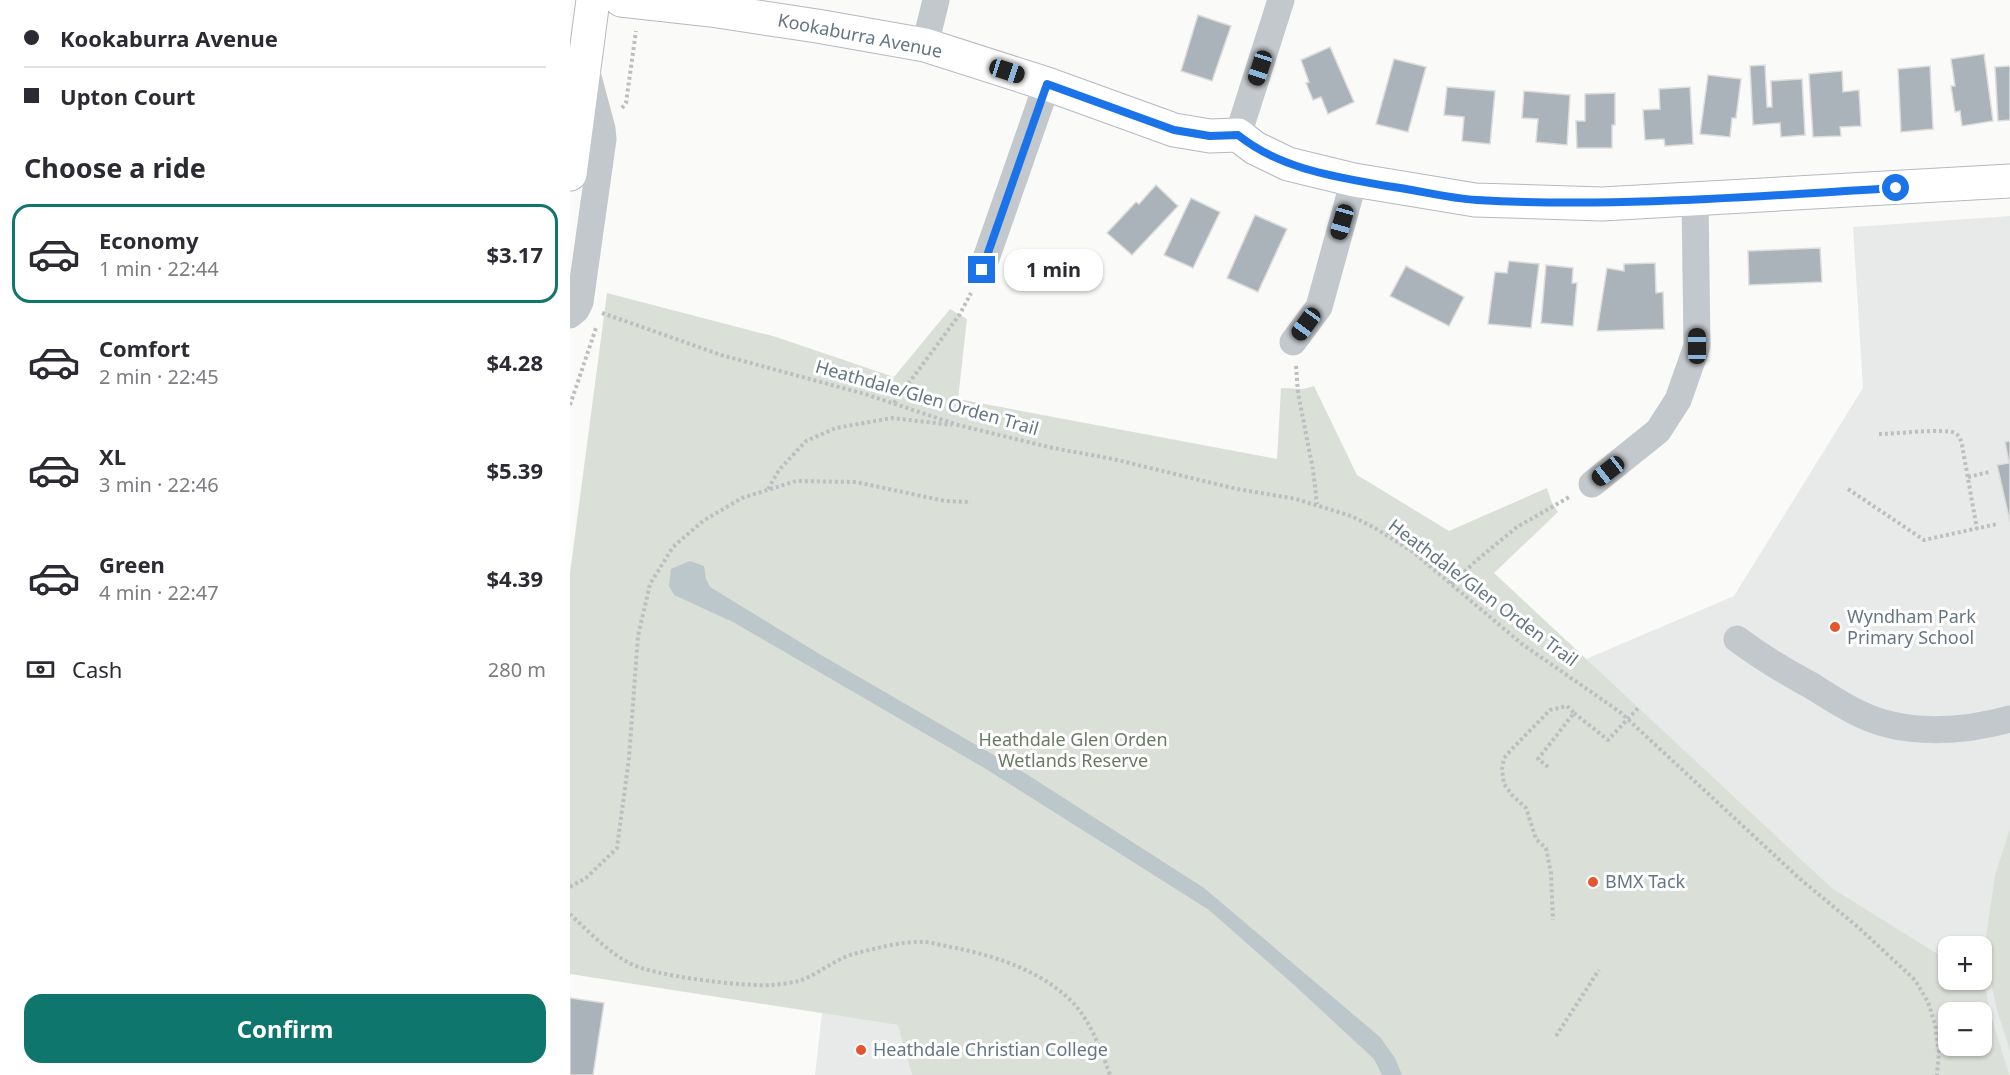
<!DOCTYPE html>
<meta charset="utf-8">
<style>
:root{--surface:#fff;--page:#f2f2f3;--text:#2b2b33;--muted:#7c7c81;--line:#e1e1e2;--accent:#0f766e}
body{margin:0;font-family:"Noto Sans",sans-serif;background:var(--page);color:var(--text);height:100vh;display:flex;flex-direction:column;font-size:22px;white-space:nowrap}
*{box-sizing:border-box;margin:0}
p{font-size:20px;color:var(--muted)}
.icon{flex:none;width:33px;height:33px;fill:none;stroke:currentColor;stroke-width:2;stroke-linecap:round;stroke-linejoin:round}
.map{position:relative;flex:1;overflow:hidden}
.sheet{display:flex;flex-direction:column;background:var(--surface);width:570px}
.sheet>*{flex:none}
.banner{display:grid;align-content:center;height:132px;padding:0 24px;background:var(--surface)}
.tools{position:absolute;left:1368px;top:936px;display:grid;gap:12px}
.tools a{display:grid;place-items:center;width:54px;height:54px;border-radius:12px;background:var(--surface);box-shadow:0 2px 4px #0004;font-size:30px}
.end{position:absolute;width:27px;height:27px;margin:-14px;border:8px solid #1a73e8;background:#fff;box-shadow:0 0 0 3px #fff}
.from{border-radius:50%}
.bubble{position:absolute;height:42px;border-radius:18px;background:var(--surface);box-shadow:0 2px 4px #0004;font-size:20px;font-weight:700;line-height:42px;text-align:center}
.car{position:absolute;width:18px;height:36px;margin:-18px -9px;border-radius:8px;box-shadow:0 0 4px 2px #0007;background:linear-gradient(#222 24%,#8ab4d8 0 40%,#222 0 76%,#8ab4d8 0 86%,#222 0)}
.banner b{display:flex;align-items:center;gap:21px;height:57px;font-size:22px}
.banner b+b{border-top:2px solid var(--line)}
.banner i{width:15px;height:15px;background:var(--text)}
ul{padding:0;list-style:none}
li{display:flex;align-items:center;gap:18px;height:99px;margin:0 12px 9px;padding:0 12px;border:3px solid transparent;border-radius:18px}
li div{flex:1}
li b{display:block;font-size:22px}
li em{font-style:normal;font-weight:700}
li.active{border-color:var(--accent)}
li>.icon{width:54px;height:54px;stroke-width:1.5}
h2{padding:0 24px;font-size:27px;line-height:72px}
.pay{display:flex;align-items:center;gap:15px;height:66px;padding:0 24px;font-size:22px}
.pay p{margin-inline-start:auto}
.button{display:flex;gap:12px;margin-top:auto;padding:12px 24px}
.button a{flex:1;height:69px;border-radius:18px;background:var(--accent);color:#fff;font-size:24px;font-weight:700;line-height:69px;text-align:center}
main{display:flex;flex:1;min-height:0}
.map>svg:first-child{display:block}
.built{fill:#e8e9e9}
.green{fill:#dadfd7;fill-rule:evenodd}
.water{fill:#bbc7cb}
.building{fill:#aab3b9;stroke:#dcdcda;stroke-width:1.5}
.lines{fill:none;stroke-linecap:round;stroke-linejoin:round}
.secondary-casing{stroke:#b3babf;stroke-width:35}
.highway-casing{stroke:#b4b9bd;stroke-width:35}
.path{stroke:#bbbfc2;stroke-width:4;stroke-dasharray:3 3;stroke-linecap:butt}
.street{stroke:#c3c8cc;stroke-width:27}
.secondary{stroke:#fff;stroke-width:33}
.highway{stroke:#fff;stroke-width:33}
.route{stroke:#1a73e8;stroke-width:8}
.poi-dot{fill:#e4572e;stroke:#fff;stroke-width:2}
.labels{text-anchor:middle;stroke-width:6;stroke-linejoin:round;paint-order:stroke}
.street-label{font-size:18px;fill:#657683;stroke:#fff}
.poi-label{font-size:18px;fill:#657683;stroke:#fff;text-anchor:start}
.park-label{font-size:18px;fill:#687a64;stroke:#fff}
</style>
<main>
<section class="sheet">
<div class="banner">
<b><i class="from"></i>Kookaburra Avenue</b>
<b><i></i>Upton Court</b>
</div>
<h2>Choose a ride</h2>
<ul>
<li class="active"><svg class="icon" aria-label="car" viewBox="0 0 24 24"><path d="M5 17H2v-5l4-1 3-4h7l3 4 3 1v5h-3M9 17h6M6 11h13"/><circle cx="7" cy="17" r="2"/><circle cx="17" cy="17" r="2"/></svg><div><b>Economy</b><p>1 min · 22:44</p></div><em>$3.17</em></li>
<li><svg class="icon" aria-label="car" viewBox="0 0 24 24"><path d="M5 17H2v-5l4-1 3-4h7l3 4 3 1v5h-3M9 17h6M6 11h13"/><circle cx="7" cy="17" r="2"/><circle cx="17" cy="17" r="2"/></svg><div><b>Comfort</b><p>2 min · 22:45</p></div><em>$4.28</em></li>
<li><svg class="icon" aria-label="car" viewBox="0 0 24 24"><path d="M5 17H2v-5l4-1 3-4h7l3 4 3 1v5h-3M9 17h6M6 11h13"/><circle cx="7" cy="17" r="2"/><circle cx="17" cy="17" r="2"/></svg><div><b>XL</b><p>3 min · 22:46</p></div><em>$5.39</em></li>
<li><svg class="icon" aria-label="car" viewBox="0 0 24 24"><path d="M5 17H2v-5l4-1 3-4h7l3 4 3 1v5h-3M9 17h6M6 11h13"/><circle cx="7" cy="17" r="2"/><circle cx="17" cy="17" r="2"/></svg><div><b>Green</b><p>4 min · 22:47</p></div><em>$4.39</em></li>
</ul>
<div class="pay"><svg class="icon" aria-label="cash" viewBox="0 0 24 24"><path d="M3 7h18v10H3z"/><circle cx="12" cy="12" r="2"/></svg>Cash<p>280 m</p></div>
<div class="button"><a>Confirm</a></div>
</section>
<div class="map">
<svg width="1440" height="1075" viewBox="0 0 1440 1075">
<rect width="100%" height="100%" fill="#fafaf8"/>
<g class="built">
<path d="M1440 216V1075H1438L1432 1057 1412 972V946H1378V958L1371 956 1262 888 1016 659 1164 596 1293 388 1283 227Z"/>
<path d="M252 1013 329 1025 342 1075H245Z"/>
</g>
<g class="green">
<path d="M37 293 206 337 324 377 380 309 397 319 388 399 707 459 711 388 733 389 744 386 787 475 879 531 977 488 982 503 988 512 924 573 1262 888 1371 956 1378 958V980H1412V972L1423 1021 1439 1075H342L328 1025 0 974V573ZM1378 1012H1412V1046H1378Z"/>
<path d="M1440 829V1050L1427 1010 1414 952 1425 875Z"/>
</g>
<path class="water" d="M120 561 134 566 136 579 140 587 251 655 458 775 634 888 810 1037 825 1058 832 1075H812L804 1059 723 984 639 910 416 769 163 622 104 595 99 586 101 569Z"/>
<g class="building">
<path d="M628 15 661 26 642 81 611 71Z"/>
<path d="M760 47 784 102 758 114 751 97 743 100 736 83 739 82 731 60Z"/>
<path d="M1414 54 1423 121 1392 126 1390 111 1385 112 1381 86H1385L1381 59Z"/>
<path d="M824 59 856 67 838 132 806 124Z"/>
<path d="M1195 65 1197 107H1202L1201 81 1232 79 1235 135 1211 137 1210 123 1183 125 1180 66Z"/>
<path d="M1360 66 1363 129 1331 132 1328 69Z"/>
<path d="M1440 66V120L1428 121 1425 67Z"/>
<path d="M1272 71 1273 92 1289 90 1291 126 1270 127 1271 136 1243 137 1239 74Z"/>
<path d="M1138 75 1171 79 1166 118H1162L1160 137 1130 134Z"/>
<path d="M877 87 925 91 920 144 892 141 894 117 874 115Z"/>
<path d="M1120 87 1123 144 1095 146 1094 139 1075 140 1073 110 1090 109 1089 89Z"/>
<path d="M954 91 1000 95 997 145 966 142 968 119 952 118Z"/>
<path d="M1045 93V125H1042V148H1007L1006 121H1015V94Z"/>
<path d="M586 185 608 206 562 255 537 233 566 202 569 204Z"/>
<path d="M621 198 650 212 623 268 594 255Z"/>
<path d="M685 215 717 229 688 292 657 278Z"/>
<path d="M1250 248 1252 282 1179 285 1178 251Z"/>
<path d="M939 261 969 264 961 328 918 324 925 272 937 273Z"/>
<path d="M1085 263 1086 293 1093 292 1094 329 1027 331 1037 268 1054 271V264Z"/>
<path d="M976 265 1003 268 1002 283H1007L1003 326 971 323Z"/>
<path d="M836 266 894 297 879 326 820 296Z"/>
<path d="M1440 441V522L1427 465 1439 463 1435 442Z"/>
<path d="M0 998 34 1003 23 1075H0Z"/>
</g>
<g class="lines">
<g class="secondary-casing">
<path id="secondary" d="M51 0 141 10 247 26 355 45 477 84 604 130 640 136 668 135 685 148 718 164 784 180 905 200 1032 204 1440 181"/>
</g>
<g class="highway-casing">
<path id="highway" d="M0 174 23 0"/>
</g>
<g class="path">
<path d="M52 108 56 103 66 31"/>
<path d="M32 313 151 355 295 394 388 425 483 448 543 459 667 489 726 499 781 516 805 528 843 552 952 644 1050 712 1229 878 1289 928 1345 980 1358 1002 1365 1024 1369 1052 1367 1075"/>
<path d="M726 366 728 393 743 470 747 504"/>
<path d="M324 403 390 314 401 293"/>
<path d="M0 405 26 328"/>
<path d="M1309 434C1323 434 1376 428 1385 433 1390 436 1391 440 1392 445L1407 529"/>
<path d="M1398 477 1419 472"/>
<path d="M198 489 209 470 236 441 266 428 322 418 382 425"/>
<path d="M1278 489 1354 540 1427 524"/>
<path d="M881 584 907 560 947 527 1001 496"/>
<path d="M1004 713 1038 740 1070 706"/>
<path d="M978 767 968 759 1004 713 997 706 980 710 941 750 934 758 932 769 934 784 942 795 956 808 966 839 976 848 981 873 983 920"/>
<path d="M0 887 16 878 47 848 59 758 68 636 80 584 103 547 133 521 172 498 226 481 286 482 375 501 401 502"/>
<path d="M0 914C18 931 37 951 59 963 82 976 175 987 202 985 211 984 221 983 229 981 249 974 266 958 287 953 307 948 333 941 354 942 361 942 369 945 376 946 418 954 463 967 496 996 519 1016 530 1047 540 1075"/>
<path d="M986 1036 1029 970"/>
</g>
<g class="street">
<path d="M355 45 366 0"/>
<path d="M668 135 711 0"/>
<path d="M412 270 477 84"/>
<path d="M0 315 6 310 10 302 33 139 32 129 17 73"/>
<path d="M723 342 749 307 784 180"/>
<path d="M1022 484 1088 431 1108 400 1127 346 1125 199"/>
<path d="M1167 639C1191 657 1216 672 1242 686 1258 696 1273 706 1290 714 1335 736 1393 732 1440 719"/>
</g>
<use href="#secondary" class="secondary"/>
<use href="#highway" class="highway"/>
</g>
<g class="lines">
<path class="route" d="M412 270 477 84 604 130 640 136 668 135C710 169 766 177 817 186 847 190 877 198 907 200 1047 208 1187 196 1326 188"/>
</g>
<g class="poi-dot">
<circle cx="1265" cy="627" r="6"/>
<circle cx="1023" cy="882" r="6"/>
<circle cx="291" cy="1050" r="6"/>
</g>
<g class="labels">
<g class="street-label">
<text transform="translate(290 36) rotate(11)" y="6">Kookaburra Avenue</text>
<text transform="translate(357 398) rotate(16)" y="6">Heathdale/Glen Orden Trail</text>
<text transform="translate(913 593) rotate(37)" y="6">Heathdale/Glen Orden Trail</text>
</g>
<g class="poi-label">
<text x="1277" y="623">Wyndham Park<tspan x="1277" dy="21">Primary School</tspan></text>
<text x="1035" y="888">BMX Tack</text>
<text x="303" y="1056">Heathdale Christian College</text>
</g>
<g class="park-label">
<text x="503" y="746">Heathdale Glen Orden<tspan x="503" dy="21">Wetlands Reserve</tspan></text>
</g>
</g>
</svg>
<div class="tools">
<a>+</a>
<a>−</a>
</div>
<i class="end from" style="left:1326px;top:188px"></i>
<i class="end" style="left:412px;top:270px"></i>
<div class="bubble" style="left:434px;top:249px;width:99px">1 min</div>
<i class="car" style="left:690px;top:68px;rotate:198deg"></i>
<i class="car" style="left:437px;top:71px;rotate:108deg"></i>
<i class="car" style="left:772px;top:222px;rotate:196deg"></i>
<i class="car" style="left:736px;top:324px;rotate:216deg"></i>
<i class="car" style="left:1127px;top:346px;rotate:0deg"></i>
<i class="car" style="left:1038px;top:471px;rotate:232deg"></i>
</div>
</main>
